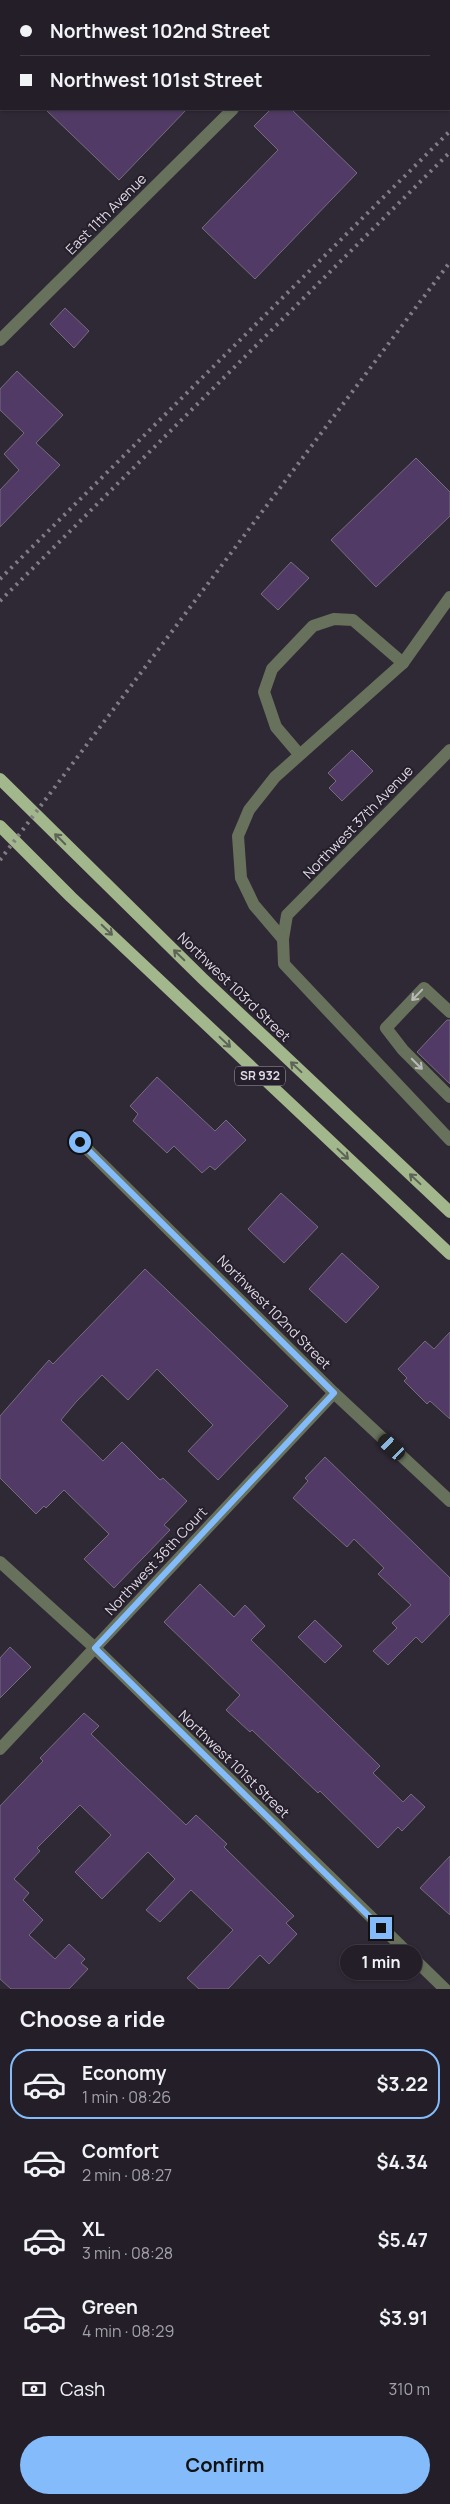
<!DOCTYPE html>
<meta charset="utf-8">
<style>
:root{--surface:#231e28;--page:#2b2730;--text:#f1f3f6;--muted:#a3a2a8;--line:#403c45;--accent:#84bcfb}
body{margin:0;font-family:Manrope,sans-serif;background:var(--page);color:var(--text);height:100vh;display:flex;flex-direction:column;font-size:19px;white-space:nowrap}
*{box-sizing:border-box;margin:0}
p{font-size:16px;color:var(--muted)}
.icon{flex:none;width:28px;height:28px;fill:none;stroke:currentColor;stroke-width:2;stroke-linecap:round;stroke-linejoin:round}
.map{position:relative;height:1989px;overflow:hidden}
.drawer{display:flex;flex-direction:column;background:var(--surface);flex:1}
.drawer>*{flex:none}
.top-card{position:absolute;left:0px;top:0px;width:450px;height:110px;box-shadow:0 1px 4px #0004,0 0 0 1px var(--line);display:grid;align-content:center;height:110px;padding:0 20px;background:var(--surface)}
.end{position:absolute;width:22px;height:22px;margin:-11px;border:6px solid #84bcfb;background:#111;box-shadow:0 0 0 2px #111}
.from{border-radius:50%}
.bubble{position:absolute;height:35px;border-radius:18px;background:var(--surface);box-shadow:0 1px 4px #0004,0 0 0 1px var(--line);font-size:16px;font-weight:700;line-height:35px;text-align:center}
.car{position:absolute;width:15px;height:30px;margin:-15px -8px;border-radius:6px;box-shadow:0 0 4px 1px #0007;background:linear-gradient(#222 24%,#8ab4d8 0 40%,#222 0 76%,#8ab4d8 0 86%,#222 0)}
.top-card b{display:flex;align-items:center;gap:18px;height:48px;font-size:19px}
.top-card b+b{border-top:1px solid var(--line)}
.top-card i{width:12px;height:12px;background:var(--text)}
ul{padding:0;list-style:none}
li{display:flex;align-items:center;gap:15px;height:70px;margin:0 10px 8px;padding:0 10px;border:2px solid transparent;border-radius:20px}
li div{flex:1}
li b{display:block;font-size:19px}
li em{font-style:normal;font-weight:700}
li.selected{border-color:var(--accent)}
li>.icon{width:45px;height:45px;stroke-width:1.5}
h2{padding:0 20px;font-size:22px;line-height:60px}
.pay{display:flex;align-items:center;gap:12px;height:55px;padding:0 20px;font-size:19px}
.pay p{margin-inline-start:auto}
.button{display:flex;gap:10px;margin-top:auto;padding:10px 20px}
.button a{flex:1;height:58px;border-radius:30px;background:var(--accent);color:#111;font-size:20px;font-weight:700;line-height:58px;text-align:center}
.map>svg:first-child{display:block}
.building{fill:#513a65;stroke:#756d7d}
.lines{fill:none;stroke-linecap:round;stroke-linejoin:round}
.minor{stroke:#67715c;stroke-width:12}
.major{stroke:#a3b78c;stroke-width:12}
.rail{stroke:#827c87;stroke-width:4;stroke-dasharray:2.5 5;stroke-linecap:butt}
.oneway{stroke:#5e6357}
.oneway2{stroke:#bbbaba}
.route{stroke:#84bcfb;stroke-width:6}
.labels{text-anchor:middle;stroke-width:4;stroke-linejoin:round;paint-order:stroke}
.shield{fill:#251e2b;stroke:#a7a2ac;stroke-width:1}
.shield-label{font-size:12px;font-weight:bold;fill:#dfdae3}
.street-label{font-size:14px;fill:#dfdae3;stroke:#251e2b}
</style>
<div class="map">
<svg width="450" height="1989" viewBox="0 0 450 1989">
<rect width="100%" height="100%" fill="#2f2835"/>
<g class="building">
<path d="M45 109H187L119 180Z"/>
<path d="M271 109H291L357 173 255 279 202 228 278 150 254 126Z"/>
<path d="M65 308 89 331 74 348 50 324Z"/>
<path d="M17 371 63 415 36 443 60 465 0 527V490L19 470 4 454 24 433 0 410V389Z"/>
<path d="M416 458 450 492V516L376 587 331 540Z"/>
<path d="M291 562 309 578 278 610 261 594Z"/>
<path d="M352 750 373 771 342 801 329 788 336 781 328 773Z"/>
<path d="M447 1020H450V1084L417 1052Z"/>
<path d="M157 1077 215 1131 226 1120 246 1140 215 1170 210 1166 202 1173 174 1146 167 1153 133 1121 138 1114 130 1106Z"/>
<path d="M281 1193 318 1227 284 1263 248 1229Z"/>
<path d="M342 1253 379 1287 346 1323 309 1289Z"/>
<path d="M145 1269 288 1406 218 1480 188 1451 213 1425 157 1369 128 1400 102 1375 76 1402 61 1420 103 1461 122 1442 160 1480 163 1478 187 1501 164 1525 170 1530 114 1588 84 1559 109 1534 64 1490 46 1508 44 1506 36 1514 0 1478V1416L49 1360 53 1364Z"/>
<path d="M450 1332V1419L430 1401 427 1404 404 1381 407 1378 398 1369 425 1341 434 1349Z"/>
<path d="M325 1457 450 1578V1614L422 1643 416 1637 388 1665 373 1651 397 1628 392 1623 411 1605 378 1574 384 1568 354 1539 347 1547 293 1498 308 1481 305 1478Z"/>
<path d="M200 1584 234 1617 245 1605 265 1626 251 1640 380 1766 373 1773 403 1802 411 1794 425 1807 402 1831 398 1827 378 1848 320 1791 318 1793 252 1730 250 1732 226 1710 240 1695 164 1622Z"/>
<path d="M315 1620 342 1646 325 1663 298 1637Z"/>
<path d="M10 1647 31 1667 0 1698V1658Z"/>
<path d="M84 1713 99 1726 91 1734 122 1764 186 1825 196 1815 227 1844 224 1847 294 1916 286 1923 297 1934 269 1964 260 1955 228 1989H199L187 1978 233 1930 191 1890 160 1922 146 1910 175 1879 148 1852 102 1899 75 1872 111 1835 80 1805 37 1848 40 1851 14 1879 29 1893 23 1900 43 1920 29 1935 55 1959 69 1944 85 1959 81 1963 88 1969 69 1989H11L0 1979V1806L43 1761 40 1758Z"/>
<path d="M450 1856V1915L420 1888Z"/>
</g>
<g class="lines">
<g class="minor">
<path d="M341 1 342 0"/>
<path d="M0 340 233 109"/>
<path d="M450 750 287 915 283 939 284 964 450 1140"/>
<path d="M299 754 276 727 264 692 272 669 313 626 334 619 353 620 403 663"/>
<path d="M283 939 254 905 241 878 238 836 249 810 275 777 403 663 450 597"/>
<path d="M450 1012 424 988 386 1028 403 1050 450 1097"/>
<path d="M80 1142 334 1393 450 1501"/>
<path d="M0 1562 95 1648 445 1989"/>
<path d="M0 1749 334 1393"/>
</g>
<g class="major">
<path d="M0 779 203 979 450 1212"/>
<path d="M0 826 71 897 450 1254"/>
</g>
<g class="rail">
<path d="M0 579 450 131"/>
<path d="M0 601 450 152"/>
<path d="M0 860 450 262"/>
</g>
</g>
<defs><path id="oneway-shaft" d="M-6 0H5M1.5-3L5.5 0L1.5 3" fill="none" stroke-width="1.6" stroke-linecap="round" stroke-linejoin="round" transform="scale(1.25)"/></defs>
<g class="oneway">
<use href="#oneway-shaft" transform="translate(60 839) rotate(-135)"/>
<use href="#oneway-shaft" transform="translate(107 930) rotate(44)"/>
<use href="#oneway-shaft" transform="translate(179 955) rotate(-136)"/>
<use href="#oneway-shaft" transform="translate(225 1042) rotate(43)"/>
<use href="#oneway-shaft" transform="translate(296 1067) rotate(-137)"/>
<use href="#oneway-shaft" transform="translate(343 1154) rotate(43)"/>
<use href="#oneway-shaft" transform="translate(415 1179) rotate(-137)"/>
</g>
<g class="oneway2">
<use href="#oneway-shaft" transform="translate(417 995) rotate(134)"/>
<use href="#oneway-shaft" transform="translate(417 1064) rotate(45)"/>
</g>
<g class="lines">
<path class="route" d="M80 1142 334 1393 95 1648 381 1928"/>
</g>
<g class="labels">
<rect class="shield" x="235" y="1066.5" width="50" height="19" rx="4"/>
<g class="shield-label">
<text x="260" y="1080">SR 932</text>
</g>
<g class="street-label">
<text transform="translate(106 214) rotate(-45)" y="5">East 11th Avenue</text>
<text transform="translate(358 822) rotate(-46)" y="5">Northwest 37th Avenue</text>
<text transform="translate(234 987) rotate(44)" y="5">Northwest 103rd Street</text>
<text transform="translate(274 1312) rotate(45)" y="5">Northwest 102nd Street</text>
<text transform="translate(156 1561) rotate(-47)" y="5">Northwest 36th Court</text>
<text transform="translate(234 1764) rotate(44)" y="5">Northwest 101st Street</text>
</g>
</g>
</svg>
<i class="end from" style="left:80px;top:1142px"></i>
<i class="end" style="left:381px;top:1928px"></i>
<div class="bubble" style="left:340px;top:1945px;width:82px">1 min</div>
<i class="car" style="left:392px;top:1447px;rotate:313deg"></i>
<div class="top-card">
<b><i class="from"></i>Northwest 102nd Street</b>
<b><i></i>Northwest 101st Street</b>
</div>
</div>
<section class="drawer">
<h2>Choose a ride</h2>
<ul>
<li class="selected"><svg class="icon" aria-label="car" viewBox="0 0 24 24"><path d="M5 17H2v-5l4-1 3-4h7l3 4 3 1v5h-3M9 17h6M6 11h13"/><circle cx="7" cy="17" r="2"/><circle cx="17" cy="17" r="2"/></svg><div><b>Economy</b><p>1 min · 08:26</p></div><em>$3.22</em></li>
<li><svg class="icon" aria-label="car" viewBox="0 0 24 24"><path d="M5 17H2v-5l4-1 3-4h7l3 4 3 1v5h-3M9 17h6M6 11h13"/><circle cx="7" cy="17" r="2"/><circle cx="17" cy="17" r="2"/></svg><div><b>Comfort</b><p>2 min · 08:27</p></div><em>$4.34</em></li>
<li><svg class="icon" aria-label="car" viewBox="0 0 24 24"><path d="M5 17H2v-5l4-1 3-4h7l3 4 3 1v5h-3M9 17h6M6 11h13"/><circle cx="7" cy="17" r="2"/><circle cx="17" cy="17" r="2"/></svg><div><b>XL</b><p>3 min · 08:28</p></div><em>$5.47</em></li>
<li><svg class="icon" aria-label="car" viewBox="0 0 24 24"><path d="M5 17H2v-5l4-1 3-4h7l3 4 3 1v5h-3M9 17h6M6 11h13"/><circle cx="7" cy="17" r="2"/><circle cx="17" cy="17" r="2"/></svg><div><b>Green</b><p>4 min · 08:29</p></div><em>$3.91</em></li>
</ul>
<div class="pay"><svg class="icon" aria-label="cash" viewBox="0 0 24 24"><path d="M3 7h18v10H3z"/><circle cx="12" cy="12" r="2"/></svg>Cash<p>310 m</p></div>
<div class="button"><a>Confirm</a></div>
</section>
